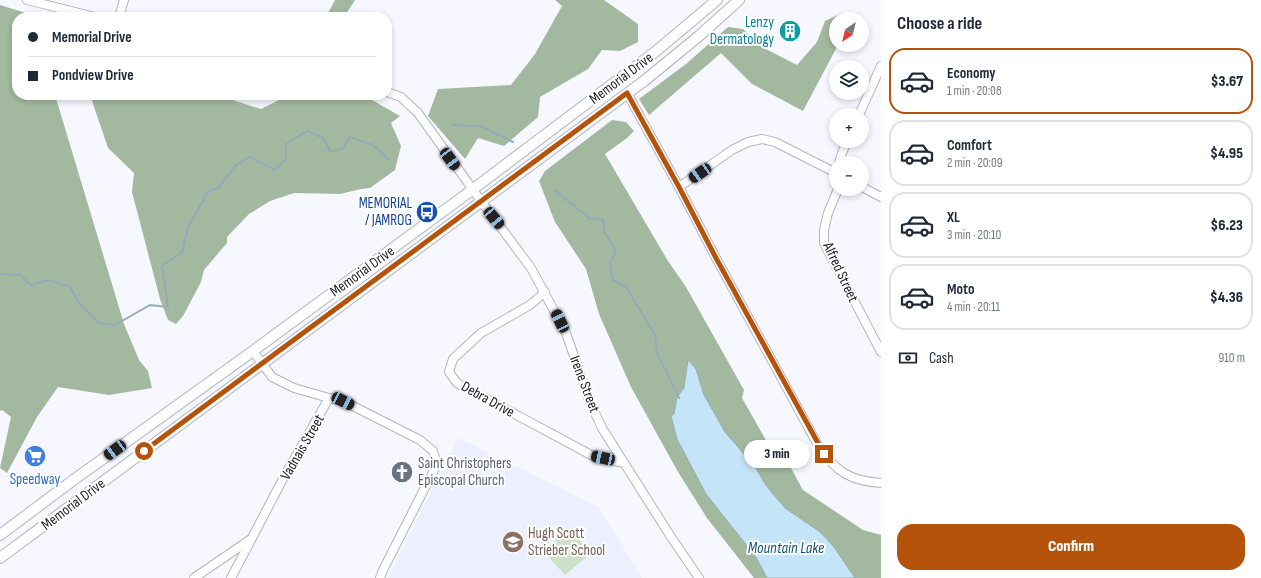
<!DOCTYPE html>
<meta charset="utf-8">
<style>
:root{--surface:#fff;--page:#f6f6f7;--text:#1f2937;--muted:#747a83;--line:#e0e1e3;--accent:#b45309}
body{margin:0;font-family:"Sofia Sans Condensed",sans-serif;background:var(--page);color:var(--text);height:100vh;display:flex;flex-direction:column;font-size:15px;white-space:nowrap}
*{box-sizing:border-box;margin:0}
p{font-size:13px;color:var(--muted)}
.icon{flex:none;width:22px;height:22px;fill:none;stroke:currentColor;stroke-width:2;stroke-linecap:round;stroke-linejoin:round}
.map{position:relative;flex:1;overflow:hidden}
.sheet{display:flex;flex-direction:column;background:var(--surface);width:380px}
.sheet>*{flex:none}
.banner{position:absolute;left:12px;top:12px;width:380px;height:88px;border-radius:16px;box-shadow:0 2px 6px #0003;display:grid;align-content:center;height:88px;padding:0 16px;background:var(--surface)}
.needle{width:26px;rotate:215deg}
.tools{position:absolute;left:829px;top:12px;display:grid;gap:8px}
.tools a{display:grid;place-items:center;width:40px;height:40px;border-radius:50%;background:var(--surface);box-shadow:0 2px 6px #0003;font-size:20px}
.end{position:absolute;width:18px;height:18px;margin:-9px;border:5px solid #b45309;background:#fff;box-shadow:0 0 0 2px #fff}
.from{border-radius:50%}
.bubble{position:absolute;height:28px;border-radius:14px;background:var(--surface);box-shadow:0 2px 6px #0003;font-size:13px;font-weight:800;line-height:28px;text-align:center}
.car{position:absolute;width:12px;height:24px;margin:-12px -6px;border-radius:5px;box-shadow:0 0 3px 1px #0007;background:linear-gradient(#222 24%,#8ab4d8 0 40%,#222 0 76%,#8ab4d8 0 86%,#222 0)}
.banner b{display:flex;align-items:center;gap:14px;height:38px;font-size:15px}
.banner b+b{border-top:1px solid var(--line)}
.banner i{width:10px;height:10px;background:var(--text)}
ul{padding:0;list-style:none}
li{display:flex;align-items:center;gap:12px;height:66px;margin:0 8px 6px;padding:0 8px;border:2px solid var(--line);border-radius:16px}
li div{flex:1}
li b{display:block;font-size:15px}
li em{font-style:normal;font-weight:800}
li.active{border-color:var(--accent)}
li>.icon{width:36px;height:36px;stroke-width:1.5}
h2{padding:0 16px;font-size:18px;line-height:48px}
.pay{display:flex;align-items:center;gap:10px;height:44px;padding:0 16px;font-size:15px}
.pay p{margin-inline-start:auto}
.cta{display:flex;gap:8px;margin-top:auto;padding:8px 16px}
.cta a{flex:1;height:46px;border-radius:16px;background:var(--accent);color:#fff;font-size:16px;font-weight:800;line-height:46px;text-align:center}
main{display:flex;flex:1;min-height:0}
.map>svg:first-child{display:block}
.built{fill:#eceffe}
.green{fill:#cee0ca}
.forest{fill:#a3b99f}
.water{fill:#c3e5f7;stroke:#93abb9}
.lines{fill:none;stroke-linecap:round;stroke-linejoin:round}
.stream{stroke:#93abb9;stroke-width:2}
.minor-casing{stroke:#b2b4bf;stroke-width:10}
.major-casing{stroke:#b2b4bf;stroke-width:12}
.minor{stroke:#fff;stroke-width:8}
.major{stroke:#fff;stroke-width:10}
.route{stroke:#b45309;stroke-width:5}
.labels{text-anchor:middle;stroke-width:4;stroke-linejoin:round;paint-order:stroke}
.culture-label{font-size:15px;fill:#0d838f;stroke:#fff;text-anchor:end}
.street-label{font-size:15px;fill:#222327;stroke:#fff}
.transit-label{font-size:15px;fill:#164399;stroke:#fff;text-anchor:end}
.worship-label{font-size:15px;fill:#5b616d;stroke:#fff;text-anchor:start}
.shop-label{font-size:15px;fill:#366cbe;stroke:#fff}
.education-label{font-size:15px;fill:#785e54;stroke:#fff;text-anchor:start}
.water-label{font-size:16px;font-style:italic;fill:#19556e;stroke:#fff}
</style>
<main>
<div class="map">
<svg width="881" height="578" viewBox="0 0 881 578">
<rect width="100%" height="100%" fill="#f7f8ff"/>
<path class="built" d="M458 438 598 507 642 578H388Z"/>
<path class="green" d="M569 528 591 553 565 575 544 552Z"/>
<g class="forest">
<path d="M335 0H355L344 17H326Z"/>
<path d="M555 0H604L638 24V42L620 51 602 50 588 69 540 97 538 117 504 146 478 138 465 159 428 116 438 89 511 85 535 54 562 6Z"/>
<path d="M0 5 29 14 30 17H17V95H55L124 324 139 360 148 371 152 388 109 395 58 387 37 417 7 473 0 468 11 417 2 410 0 411Z"/>
<path d="M842 13V19H836V45H838L803 111 752 84 721 53 649 115 639 99 686 64 728 27 743 29 762 47 797 65 817 42 825 21Z"/>
<path d="M90 95H217L261 109 279 100 284 95H355L372 100 400 116 391 123 401 146 395 170 370 188 361 189 340 194 294 193 270 201 249 214 227 237V243L204 270 201 282 183 316 176 324 168 320 160 299 132 192 134 173 108 148Z"/>
<path d="M612 120 626 122 634 131 627 138 605 154 668 261 686 287 744 390 742 398 771 449 791 468 803 490 863 530 881 535V578H855L834 547 820 532 785 508 772 493 765 484 756 468 725 432 704 395 696 369 688 360 684 388 677 397 674 414 677 439 706 494 756 557 767 578H754L707 518 678 472 631 387 599 314 586 269 555 222 539 181 545 171Z"/>
</g>
<path class="water" d="M688 360 696 369 704 395 725 432 756 468 765 484 772 493 785 508 820 532 834 547 855 578H767L756 557 706 494 677 439 671 416 674 414 677 397 684 388Z"/>
<g class="lines">
<g class="stream">
<path d="M453 125 481 126 513 142"/>
<path d="M554 190 589 218 603 220 605 233 616 251 610 263 613 280 626 287 655 335 657 353 679 398"/>
<path d="M0 274 20 275 31 285 49 280 70 287 79 303 99 323 115 325 150 305 168 307 162 266 182 252 188 227 208 192 219 187 236 165 250 157 275 170 286 159V144L307 131 323 138 330 151 343 149 349 137 373 145 389 160"/>
</g>
<g class="minor-casing">
<g id="minor">
<path d="M27 0 95 17"/>
<path d="M119 17 124 0"/>
<path d="M387 92 401 97 418 113 481 201 531 268 566 333 590 402 602 428 671 537 699 578"/>
<path d="M627 93 679 187 716 258 819 447C836 472 851 481 881 483"/>
<path d="M859 115 881 66"/>
<path d="M839 163 842 153 847 141"/>
<path d="M679 187 732 150 748 142 762 139 775 142 836 173"/>
<path d="M862 187 881 197"/>
<path d="M838 189 828 213 824 230V243L881 352"/>
<path d="M545 292 530 305 481 333 453 359 449 372 457 383 593 456 624 463"/>
<path d="M329 398 343 401 420 440 433 451 435 458 434 470 383 570 380 578"/>
<path d="M194 578 251 539"/>
<path d="M231 578 285 475 329 398 294 388 272 377 253 351"/>
</g>
</g>
<g class="major-casing">
<g id="major">
<path d="M0 535 72 481 253 351 472 190 655 52 717 0"/>
<path d="M0 558 644 81 699 36 739 0"/>
</g>
</g>
<use href="#minor" class="minor"/>
<use href="#major" class="major"/>
</g>
<g class="lines">
<path class="route" d="M144 451 627 93 679 187 716 258 824 454"/>
</g>
<defs>
<g id="building-disc" transform="scale(1.15)"><circle r="9.5" fill="#0f9aa8" stroke="#fff"/><path d="M-4-6H4V6H1V3H-1V6H-4ZM-2.5-4.3h1.7v1.8h-1.7ZM.8-4.3h1.7v1.8H.8ZM-2.5-1h1.7V.8h-1.7ZM.8-1h1.7V.8H.8Z" fill="#fff"/></g>
<g id="bus-disc" transform="scale(1.15)"><circle r="9.5" fill="#1a4fb4" stroke="#fff"/><path d="M-5-6H5V4H4V6H2V4H-2V6H-4V4H-5ZM-3.5-4V0h7V-4ZM-3.5 1.2v1.5H-2V1.2ZM2 1.2v1.5H3.5V1.2Z" fill="#fff"/></g>
<g id="supermarket-disc" transform="scale(1.15)"><circle r="9.5" fill="#3f7fe0" stroke="#fff"/><path d="M-6-5.5h2.5l.6 2H6L4.5 2H-2.5L-4.4-4H-6ZM-1.5 3.2a1.3 1.3 0 1 0 .1 0ZM3 3.2a1.3 1.3 0 1 0 .1 0Z" fill="#fff"/></g>
<g id="church-disc" transform="scale(1.15)"><circle r="9.5" fill="#6b7280" stroke="#fff"/><path d="M-1.2-6h2.4v3.5h3.3v2.4h-3.3V6h-2.4V-.1h-3.3v-2.4h3.3Z" fill="#fff"/></g>
<g id="school-disc" transform="scale(1.15)"><circle r="9.5" fill="#8d6e63" stroke="#fff"/><path d="M0-5L7-2L0 1L-7-2ZM-4 1L0 2.5L4 1V4Q0 6-4 4Z" fill="#fff"/></g>
</defs>
<g fill-rule="evenodd">
<use href="#building-disc" x="790" y="31"/>
<use href="#bus-disc" x="427" y="212"/>
<use href="#supermarket-disc" x="35" y="456"/>
<use href="#church-disc" x="402" y="472"/>
<use href="#school-disc" x="513" y="542"/>
</g>
<g class="labels">
<g class="culture-label">
<text x="774" y="27">Lenzy<tspan x="774" dy="17">Dermatology</tspan></text>
</g>
<g class="street-label">
<text transform="translate(621 78) rotate(-37)" y="5">Memorial Drive</text>
<text transform="translate(362 271) rotate(-36)" y="5">Memorial Drive</text>
<text transform="translate(841 272) rotate(65)" y="5">Alfred Street</text>
<text transform="translate(585 384) rotate(69)" y="5">Irene Street</text>
<text transform="translate(488 399) rotate(29)" y="5">Debra Drive</text>
<text transform="translate(302 447) rotate(-60)" y="5">Vadnais Street</text>
<text transform="translate(73 504) rotate(-37)" y="5">Memorial Drive</text>
</g>
<g class="transit-label">
<text x="412" y="208">MEMORIAL<tspan x="412" dy="17">/ JAMROG</tspan></text>
</g>
<g class="worship-label">
<text x="418" y="468">Saint Christophers<tspan x="418" dy="17">Episcopal Church</tspan></text>
</g>
<g class="shop-label">
<text x="35" y="484">Speedway</text>
</g>
<g class="education-label">
<text x="528" y="538">Hugh Scott<tspan x="528" dy="17">Strieber School</tspan></text>
</g>
<g class="water-label">
<text x="786" y="553">Mountain Lake</text>
</g>
</g>
</svg>
<div class="tools">
<a><svg class="needle" viewBox="-14 -14 28 28"><path d="M0-13l5 13h-10z" fill="#e53935"/><path d="M0 13l5-13h-10z" fill="#747a83"/></svg></a>
<a><svg class="icon" aria-label="layers" viewBox="0 0 24 24"><path d="M12 4l9 5-9 5-9-5zM3 14l9 5 9-5"/></svg></a>
<a>+</a>
<a>−</a>
</div>
<i class="end from" style="left:144px;top:451px"></i>
<i class="end" style="left:824px;top:454px"></i>
<div class="bubble" style="left:744px;top:440px;width:66px">3 min</div>
<i class="car" style="left:450px;top:159px;rotate:143deg"></i>
<i class="car" style="left:700px;top:173px;rotate:236deg"></i>
<i class="car" style="left:494px;top:218px;rotate:140deg"></i>
<i class="car" style="left:560px;top:321px;rotate:334deg"></i>
<i class="car" style="left:343px;top:401px;rotate:117deg"></i>
<i class="car" style="left:115px;top:450px;rotate:234deg"></i>
<i class="car" style="left:603px;top:458px;rotate:282deg"></i>
<div class="banner">
<b><i class="from"></i>Memorial Drive</b>
<b><i></i>Pondview Drive</b>
</div>
</div>
<section class="sheet">
<h2>Choose a ride</h2>
<ul>
<li class="active"><svg class="icon" aria-label="car" viewBox="0 0 24 24"><path d="M5 17H2v-5l4-1 3-4h7l3 4 3 1v5h-3M9 17h6M6 11h13"/><circle cx="7" cy="17" r="2"/><circle cx="17" cy="17" r="2"/></svg><div><b>Economy</b><p>1 min · 20:08</p></div><em>$3.67</em></li>
<li><svg class="icon" aria-label="car" viewBox="0 0 24 24"><path d="M5 17H2v-5l4-1 3-4h7l3 4 3 1v5h-3M9 17h6M6 11h13"/><circle cx="7" cy="17" r="2"/><circle cx="17" cy="17" r="2"/></svg><div><b>Comfort</b><p>2 min · 20:09</p></div><em>$4.95</em></li>
<li><svg class="icon" aria-label="car" viewBox="0 0 24 24"><path d="M5 17H2v-5l4-1 3-4h7l3 4 3 1v5h-3M9 17h6M6 11h13"/><circle cx="7" cy="17" r="2"/><circle cx="17" cy="17" r="2"/></svg><div><b>XL</b><p>3 min · 20:10</p></div><em>$6.23</em></li>
<li><svg class="icon" aria-label="car" viewBox="0 0 24 24"><path d="M5 17H2v-5l4-1 3-4h7l3 4 3 1v5h-3M9 17h6M6 11h13"/><circle cx="7" cy="17" r="2"/><circle cx="17" cy="17" r="2"/></svg><div><b>Moto</b><p>4 min · 20:11</p></div><em>$4.36</em></li>
</ul>
<div class="pay"><svg class="icon" aria-label="cash" viewBox="0 0 24 24"><path d="M3 7h18v10H3z"/><circle cx="12" cy="12" r="2"/></svg>Cash<p>910 m</p></div>
<div class="cta"><a>Confirm</a></div>
</section>
</main>
